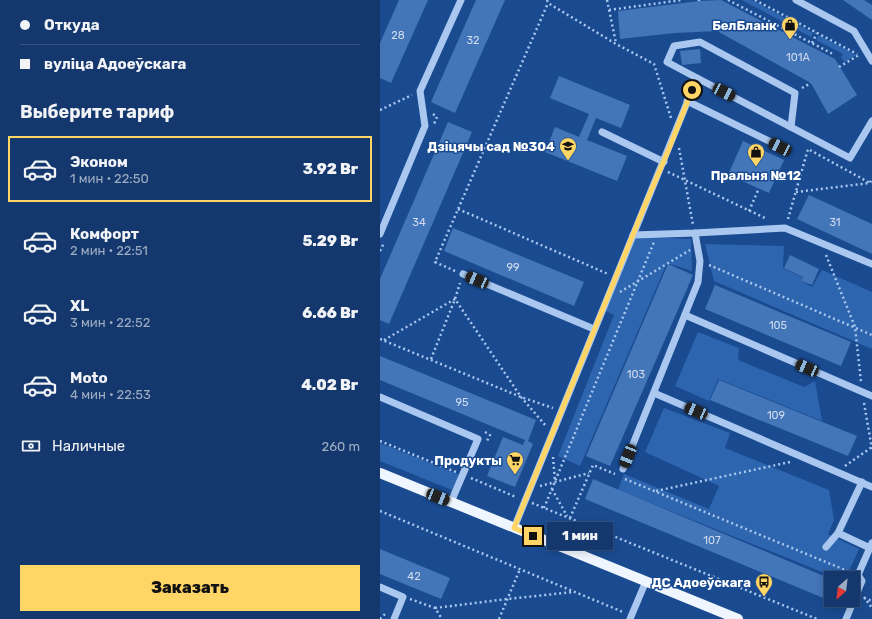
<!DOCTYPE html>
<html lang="ru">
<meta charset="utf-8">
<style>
:root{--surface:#14386d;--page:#1d3f72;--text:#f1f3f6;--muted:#9dacc2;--line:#335280;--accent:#ffd666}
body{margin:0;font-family:Rubik,sans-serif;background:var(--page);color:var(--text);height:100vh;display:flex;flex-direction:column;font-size:15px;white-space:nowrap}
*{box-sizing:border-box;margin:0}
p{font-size:13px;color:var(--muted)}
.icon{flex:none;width:22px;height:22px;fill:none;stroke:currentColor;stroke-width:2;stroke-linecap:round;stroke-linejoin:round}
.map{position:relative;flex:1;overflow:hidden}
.drawer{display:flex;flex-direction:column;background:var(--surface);width:380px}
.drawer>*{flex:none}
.banner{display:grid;align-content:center;height:88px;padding:0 20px;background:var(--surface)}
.needle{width:26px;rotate:208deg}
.fabs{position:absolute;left:444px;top:571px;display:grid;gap:8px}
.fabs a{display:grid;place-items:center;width:36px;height:36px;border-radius:0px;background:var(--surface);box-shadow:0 2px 10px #0003,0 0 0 1px var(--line);font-size:20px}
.end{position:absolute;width:18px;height:18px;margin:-9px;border:5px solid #ffd666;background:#111;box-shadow:0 0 0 2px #111}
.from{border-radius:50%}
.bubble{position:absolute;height:28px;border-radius:0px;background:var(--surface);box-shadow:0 2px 10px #0003,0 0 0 1px var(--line);font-size:13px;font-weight:800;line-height:28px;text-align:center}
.car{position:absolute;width:12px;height:24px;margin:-12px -6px;border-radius:5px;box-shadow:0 0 3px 1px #0007;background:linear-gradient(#222 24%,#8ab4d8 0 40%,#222 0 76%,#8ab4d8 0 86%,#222 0)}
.banner b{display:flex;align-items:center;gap:14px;height:38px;font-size:15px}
.banner b+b{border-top:1px solid var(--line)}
.banner i{width:10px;height:10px;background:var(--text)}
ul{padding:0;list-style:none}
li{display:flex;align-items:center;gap:12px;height:66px;margin:0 8px 6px;padding:0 12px;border:2px solid transparent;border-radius:0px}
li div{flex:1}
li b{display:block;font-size:15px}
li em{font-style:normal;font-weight:800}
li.current{border-color:var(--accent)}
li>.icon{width:36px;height:36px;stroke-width:1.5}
h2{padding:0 20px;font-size:18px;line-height:48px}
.pay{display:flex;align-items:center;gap:10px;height:44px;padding:0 20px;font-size:15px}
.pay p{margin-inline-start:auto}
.primary-button{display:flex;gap:8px;margin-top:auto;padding:8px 20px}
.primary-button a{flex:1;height:46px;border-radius:0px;background:var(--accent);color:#111;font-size:16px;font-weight:800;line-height:46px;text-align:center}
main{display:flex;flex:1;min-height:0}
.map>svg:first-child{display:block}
.grass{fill:#2d65af}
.building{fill:#4375b9}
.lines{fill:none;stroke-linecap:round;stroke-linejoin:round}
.path{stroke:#a9c7ef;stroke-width:2.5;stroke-dasharray:2 3;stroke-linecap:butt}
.minor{stroke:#a9c7ef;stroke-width:7}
.major{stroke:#f0f6ff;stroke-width:10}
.route{stroke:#ffd666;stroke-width:5}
.labels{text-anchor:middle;stroke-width:3;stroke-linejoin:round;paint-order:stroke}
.number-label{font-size:11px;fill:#d0dcee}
.poi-label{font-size:13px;font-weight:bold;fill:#fff;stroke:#1a4b91;text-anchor:end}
</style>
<main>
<section class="drawer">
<div class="banner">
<b><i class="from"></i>Откуда</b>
<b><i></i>вуліца Адоеўскага</b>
</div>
<h2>Выберите тариф</h2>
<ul>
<li class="current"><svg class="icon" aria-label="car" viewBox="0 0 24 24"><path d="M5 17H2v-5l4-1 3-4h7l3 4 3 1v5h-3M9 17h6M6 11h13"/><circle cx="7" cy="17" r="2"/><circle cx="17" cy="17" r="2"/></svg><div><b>Эконом</b><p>1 мин · 22:50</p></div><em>3.92 Br</em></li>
<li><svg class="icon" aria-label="car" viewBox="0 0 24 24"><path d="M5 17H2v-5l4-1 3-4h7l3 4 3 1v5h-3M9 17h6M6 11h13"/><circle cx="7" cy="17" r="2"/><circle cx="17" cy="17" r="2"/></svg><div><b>Комфорт</b><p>2 мин · 22:51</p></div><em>5.29 Br</em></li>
<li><svg class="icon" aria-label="car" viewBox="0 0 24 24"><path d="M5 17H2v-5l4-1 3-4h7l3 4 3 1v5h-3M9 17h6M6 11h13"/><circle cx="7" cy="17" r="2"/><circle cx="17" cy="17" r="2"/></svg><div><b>XL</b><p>3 мин · 22:52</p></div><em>6.66 Br</em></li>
<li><svg class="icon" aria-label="car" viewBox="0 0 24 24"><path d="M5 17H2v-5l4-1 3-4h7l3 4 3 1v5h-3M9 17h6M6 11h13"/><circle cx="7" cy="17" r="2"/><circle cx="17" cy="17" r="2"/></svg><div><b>Moto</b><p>4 мин · 22:53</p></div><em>4.02 Br</em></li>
</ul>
<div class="pay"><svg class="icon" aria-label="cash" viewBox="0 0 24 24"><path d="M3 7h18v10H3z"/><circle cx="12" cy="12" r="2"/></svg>Наличные<p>260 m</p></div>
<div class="primary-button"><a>Заказать</a></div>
</section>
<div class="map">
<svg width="492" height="619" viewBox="0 0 492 619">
<rect width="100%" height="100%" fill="#1a4b91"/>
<g class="grass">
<path d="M362 0H372L433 33 431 37Z"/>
<path d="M439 35 476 55 465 62 461 58 463 54 436 40Z"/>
<path d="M251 236 311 239 312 271 287 263 200 466 178 456 234 315 222 309Z"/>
<path d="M325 244 404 246 403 268 422 277 421 281 432 287 442 270 492 292V349L334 281Z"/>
<path d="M318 332 359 348 358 360 424 387 435 381 442 421 338 379 329 401 295 386Z"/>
<path d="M284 408 350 433 345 448 449 490 454 520 448 534 479 549 466 578H457L238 490 244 474 329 509 339 486 265 452Z"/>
<path d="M0 443 80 475 72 490 0 461Z"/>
</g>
<g class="building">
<path d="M19 0H48L11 83 0 78V43Z"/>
<path d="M96 0H125L75 113 51 102Z"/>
<path d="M341 0 455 59 477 95 448 114 431 83 337 31 295 33 240 39 238 11 319 1Z"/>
<path d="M463 0H484L492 5V20Z"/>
<path d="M320 49 321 63 302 65 300 51Z"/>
<path d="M179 76 250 105 241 128 216 118 207 140 247 156 237 181 165 152 175 127 199 137 209 114 170 98Z"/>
<path d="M68 122 92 132 9 324 0 320V279Z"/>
<path d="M363 141 404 160 389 193 348 175Z"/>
<path d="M429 195 492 224V254L417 219Z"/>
<path d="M73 228 204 282 194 306 64 251Z"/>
<path d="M410 255 439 269 432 285 421 281 423 277 404 268Z"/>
<path d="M288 264 313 275 230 466 206 456Z"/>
<path d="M335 285 471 342 461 366 325 309Z"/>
<path d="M0 356 156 420 148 441 153 444 135 487 107 476 123 437 143 445 145 440 0 380Z"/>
<path d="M339 380 477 436 468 456 330 400Z"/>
<path d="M213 479 451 579V600H462L460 605 205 499Z"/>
<path d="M0 549 70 578 61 599 0 574Z"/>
</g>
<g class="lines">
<g class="path">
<path d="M167 0 168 3 236 44 274 64 291 118"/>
<path d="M227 0 236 43"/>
<path d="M319 0V1"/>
<path d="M348 0 453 54"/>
<path d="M375 0 477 54"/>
<path d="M229 10 302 0"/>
<path d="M432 43 437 33"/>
<path d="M459 67 479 55"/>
<path d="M422 88 431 83"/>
<path d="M0 110 32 95"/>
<path d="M53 114 57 117 54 124"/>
<path d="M299 148 313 225"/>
<path d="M288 172 387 219"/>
<path d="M416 192 490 183 492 178"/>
<path d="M78 209 228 274"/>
<path d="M369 211 379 188"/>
<path d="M408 219 428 149 490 183"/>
<path d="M0 251 4 243"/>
<path d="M446 255 475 327 481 382"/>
<path d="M329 265 492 335"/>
<path d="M75 271 55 262 168 3"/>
<path d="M240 292 310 250"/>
<path d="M0 339 141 397 173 408"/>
<path d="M4 340 75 299 141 397 166 426"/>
<path d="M51 359 75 299 80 283"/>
<path d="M484 403 492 449"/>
<path d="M105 432 110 435 107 441"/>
<path d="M0 441 76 472"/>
<path d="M173 457 175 482"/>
<path d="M465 466 492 447"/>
<path d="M91 478 136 497"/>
<path d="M245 479 470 572"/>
<path d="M160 486 209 473"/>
<path d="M172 489 187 516"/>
<path d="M276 491 410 462"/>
<path d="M152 503 437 619"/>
<path d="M164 508 274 242"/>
<path d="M0 511 243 612"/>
<path d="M190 518 213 465 235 474"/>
<path d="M484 597 492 608"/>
<path d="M484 598 492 601"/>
<path d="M30 599 55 608 62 619"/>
<path d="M55 608 127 599 194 592"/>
<path d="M0 619 6 613"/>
<path d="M119 619 140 569"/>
</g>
<g class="minor">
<path d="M416 0 474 31 492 61"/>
<path d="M317 78 287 62 294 46 320 42 415 93 411 127"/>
<path d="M307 101 401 147"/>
<path d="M222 132 284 162"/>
<path d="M0 234 45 126 40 91 81 0"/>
<path d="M253 235 315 233 405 228 492 264"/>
<path d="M83 274 214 329"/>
<path d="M305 315 492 396"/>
<path d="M274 393 492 487"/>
<path d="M0 397 98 439 71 502"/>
<path d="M243 469 318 282 320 261 315 233"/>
<path d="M482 482 458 533 490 548"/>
<path d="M134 528 317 78 470 158 492 121"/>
<path d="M446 547 458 533"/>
<path d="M0 587 23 597 14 619"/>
<path d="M250 619 266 581"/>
<path d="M466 619 482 581 478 575 492 543"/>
</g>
<path class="major" d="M0 473 358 619"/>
</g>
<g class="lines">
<path class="route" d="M153 536 134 528 265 205 288 151 312 90"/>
</g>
<defs>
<g id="shop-pin" transform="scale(0.9)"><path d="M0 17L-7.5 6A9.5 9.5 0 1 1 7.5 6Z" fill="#ffd666" stroke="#1a4b91"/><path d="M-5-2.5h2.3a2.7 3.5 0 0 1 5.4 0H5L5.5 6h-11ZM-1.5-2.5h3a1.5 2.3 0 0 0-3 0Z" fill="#111"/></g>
<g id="school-pin" transform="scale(0.9)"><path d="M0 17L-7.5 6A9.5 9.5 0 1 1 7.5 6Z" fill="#ffd666" stroke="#1a4b91"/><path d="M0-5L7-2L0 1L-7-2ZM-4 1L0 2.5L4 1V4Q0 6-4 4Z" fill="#111"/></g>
<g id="supermarket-pin" transform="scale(0.9)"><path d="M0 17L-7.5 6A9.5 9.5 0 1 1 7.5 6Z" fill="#ffd666" stroke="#1a4b91"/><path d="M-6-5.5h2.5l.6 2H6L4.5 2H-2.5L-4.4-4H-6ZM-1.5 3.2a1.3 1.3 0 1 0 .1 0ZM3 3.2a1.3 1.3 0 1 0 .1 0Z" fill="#111"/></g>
<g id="bus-pin" transform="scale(0.9)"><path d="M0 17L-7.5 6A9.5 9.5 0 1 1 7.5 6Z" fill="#ffd666" stroke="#1a4b91"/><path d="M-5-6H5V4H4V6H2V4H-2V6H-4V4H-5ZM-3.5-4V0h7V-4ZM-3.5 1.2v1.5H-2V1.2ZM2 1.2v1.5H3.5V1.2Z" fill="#111"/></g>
</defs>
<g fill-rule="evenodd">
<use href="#shop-pin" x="410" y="25"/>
<use href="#school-pin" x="188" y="146"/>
<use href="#shop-pin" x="376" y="152"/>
<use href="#supermarket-pin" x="135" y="460"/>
<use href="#bus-pin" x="384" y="582"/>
</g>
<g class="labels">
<g class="number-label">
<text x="18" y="39">28</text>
<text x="93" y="44">32</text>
<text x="418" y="61">101А</text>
<text x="39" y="226">34</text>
<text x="455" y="226">31</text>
<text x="133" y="271">99</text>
<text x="398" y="329">105</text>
<text x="256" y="378">103</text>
<text x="82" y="406">95</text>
<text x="396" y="419">109</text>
<text x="332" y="544">107</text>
<text x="34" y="580">42</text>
</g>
<g class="poi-label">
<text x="397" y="30">БелБланк</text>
<text x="175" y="151">Дзіцячы сад №304</text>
<text x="376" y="180" text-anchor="middle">Пральня №12</text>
<text x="122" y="465">Продукты</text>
<text x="371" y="587">ДС Адоеўскага</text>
</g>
</g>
</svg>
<div class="fabs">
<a><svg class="needle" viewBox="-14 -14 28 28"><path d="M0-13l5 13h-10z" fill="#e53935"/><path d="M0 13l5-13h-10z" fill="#9dacc2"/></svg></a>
</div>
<i class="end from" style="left:312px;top:90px"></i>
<i class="end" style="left:153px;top:536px"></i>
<div class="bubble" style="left:167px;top:522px;width:66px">1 мин</div>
<i class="car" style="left:344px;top:92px;rotate:117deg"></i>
<i class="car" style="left:400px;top:147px;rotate:296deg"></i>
<i class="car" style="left:97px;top:280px;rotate:293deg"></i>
<i class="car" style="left:427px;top:368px;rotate:293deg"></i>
<i class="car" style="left:316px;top:411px;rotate:293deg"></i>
<i class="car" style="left:248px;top:456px;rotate:202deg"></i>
<i class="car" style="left:58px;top:497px;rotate:112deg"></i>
</div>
</main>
